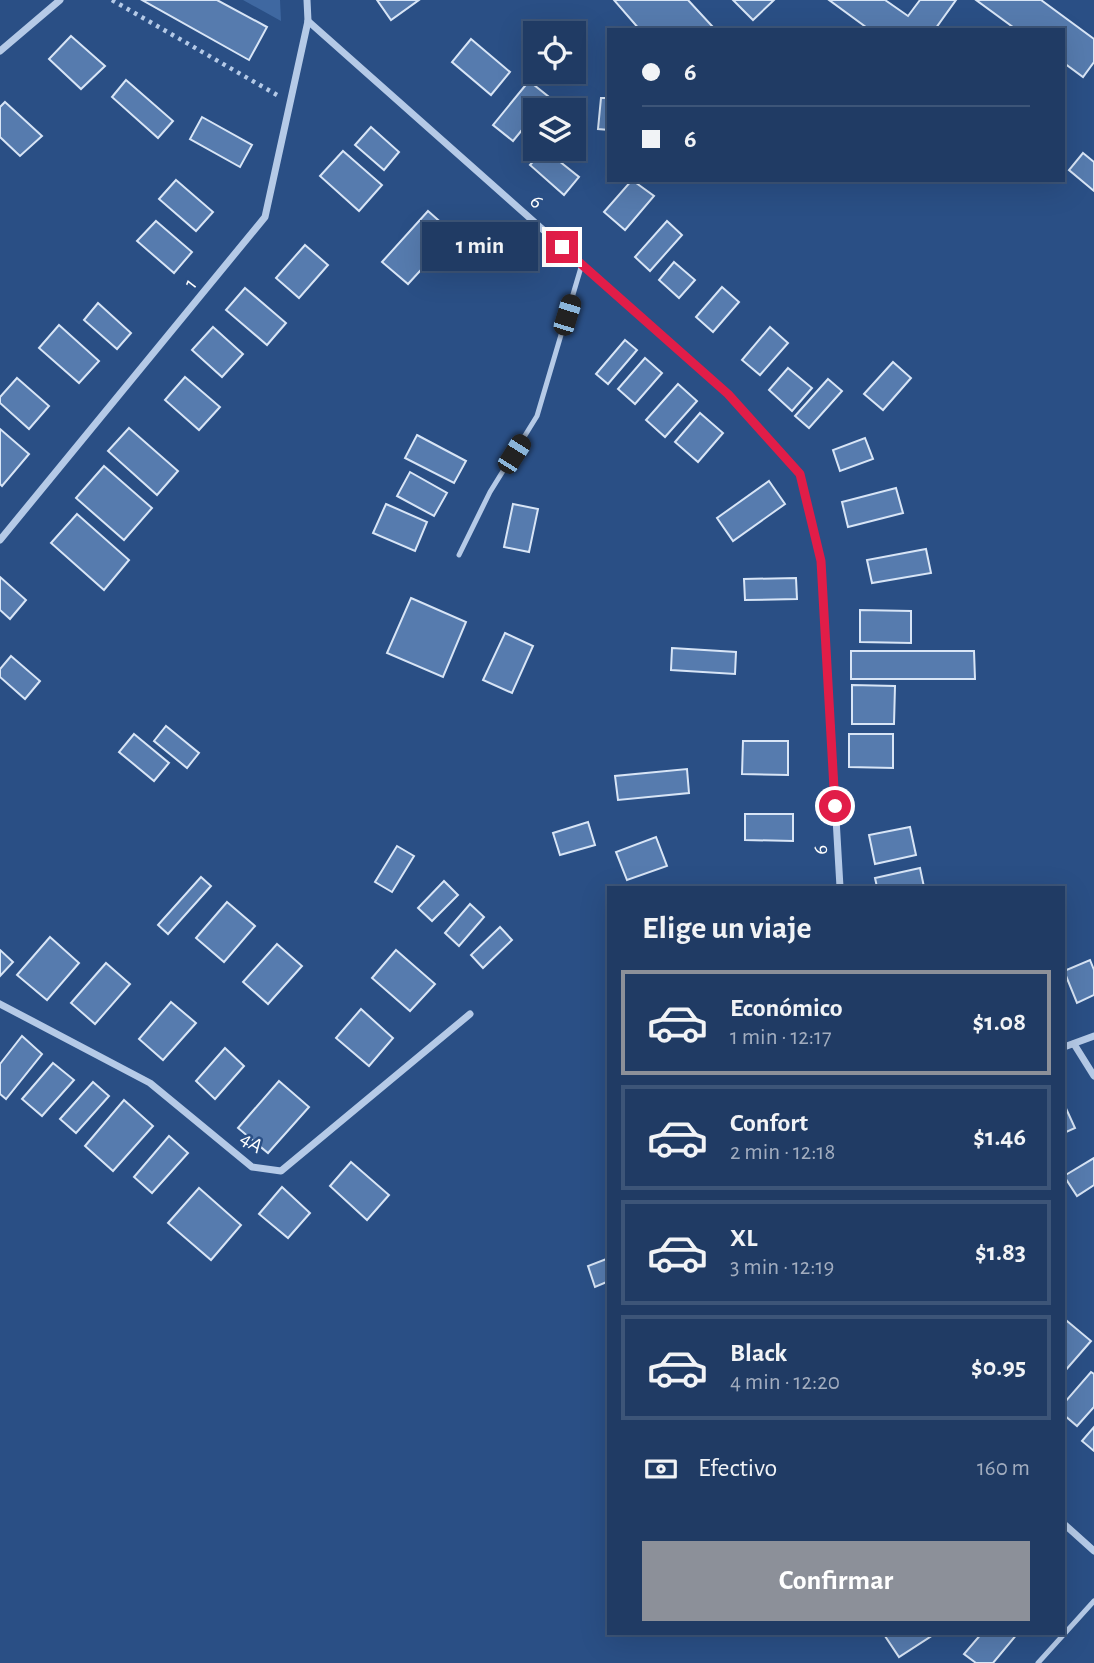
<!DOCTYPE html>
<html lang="es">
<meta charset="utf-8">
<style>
:root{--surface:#203b64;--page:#28426a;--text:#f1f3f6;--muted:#a2adbf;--line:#3d5578;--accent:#8c9099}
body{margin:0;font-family:"Alegreya Sans",sans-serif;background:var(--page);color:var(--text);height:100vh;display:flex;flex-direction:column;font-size:26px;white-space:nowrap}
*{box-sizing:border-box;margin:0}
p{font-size:23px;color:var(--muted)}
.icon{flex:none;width:38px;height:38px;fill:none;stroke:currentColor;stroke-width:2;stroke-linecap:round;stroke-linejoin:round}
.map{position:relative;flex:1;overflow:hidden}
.sheet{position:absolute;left:607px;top:886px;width:458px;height:749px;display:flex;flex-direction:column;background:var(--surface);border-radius:0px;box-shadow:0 7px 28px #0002,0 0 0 2px var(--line)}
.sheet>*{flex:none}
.guide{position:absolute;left:607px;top:28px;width:458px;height:154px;border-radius:0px;box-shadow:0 7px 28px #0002,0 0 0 2px var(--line);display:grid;align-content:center;height:154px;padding:0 35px;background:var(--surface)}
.controls{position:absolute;left:523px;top:21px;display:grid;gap:14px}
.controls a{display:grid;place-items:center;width:63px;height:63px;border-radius:0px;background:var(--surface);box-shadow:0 7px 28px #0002,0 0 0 2px var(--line);font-size:35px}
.end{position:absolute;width:32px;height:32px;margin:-16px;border:9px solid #e11d48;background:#fff;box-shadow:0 0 0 4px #fff}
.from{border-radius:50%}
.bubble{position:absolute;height:49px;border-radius:0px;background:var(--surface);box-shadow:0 7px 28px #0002,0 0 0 2px var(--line);font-size:23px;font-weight:700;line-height:49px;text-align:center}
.car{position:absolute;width:21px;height:42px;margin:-21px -10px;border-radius:9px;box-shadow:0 0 5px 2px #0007;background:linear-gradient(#222 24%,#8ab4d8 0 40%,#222 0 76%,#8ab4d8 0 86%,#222 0)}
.guide b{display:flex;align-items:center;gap:24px;height:66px;font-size:26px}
.guide b+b{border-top:2px solid var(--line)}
.guide i{width:18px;height:18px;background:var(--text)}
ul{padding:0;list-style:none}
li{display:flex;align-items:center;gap:21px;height:105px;margin:0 14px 10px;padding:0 21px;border:4px solid var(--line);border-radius:0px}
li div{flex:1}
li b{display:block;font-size:26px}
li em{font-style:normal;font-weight:700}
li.current{border-color:var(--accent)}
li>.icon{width:63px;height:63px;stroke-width:1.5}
h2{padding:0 35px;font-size:32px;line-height:84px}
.pay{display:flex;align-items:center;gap:18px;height:77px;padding:0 35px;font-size:26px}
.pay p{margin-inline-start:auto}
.action{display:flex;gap:14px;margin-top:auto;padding:14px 35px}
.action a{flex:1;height:80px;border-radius:0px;background:var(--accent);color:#fff;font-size:28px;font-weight:700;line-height:80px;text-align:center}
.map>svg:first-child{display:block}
.green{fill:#3f68a1}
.building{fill:#567bae;stroke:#d8e5f6;stroke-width:2}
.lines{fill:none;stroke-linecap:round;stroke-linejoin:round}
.path{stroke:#b5cae7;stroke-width:4.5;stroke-dasharray:3.5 5;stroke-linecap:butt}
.lane{stroke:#b5cae7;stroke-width:5}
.street{stroke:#b5cae7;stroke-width:7}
.route{stroke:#e11d48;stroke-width:9}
.labels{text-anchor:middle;stroke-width:5;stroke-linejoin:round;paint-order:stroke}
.street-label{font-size:21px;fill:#fff;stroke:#2a4f85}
</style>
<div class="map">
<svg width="1094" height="1663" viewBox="0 0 1094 1663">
<rect width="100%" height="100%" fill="#2a4f85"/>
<path class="green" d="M243 0H280L281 21Z"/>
<g class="building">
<path d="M142 0H217L267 27 249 60Z"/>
<path d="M377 0H419L391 20Z"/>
<path d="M614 0H688L712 26 708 30H640Z"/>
<path d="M733 0H774L753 20Z"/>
<path d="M829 0H885L908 16 920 0H956L936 28 938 30H870Z"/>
<path d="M976 0H1041L1094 39V62L1083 77 1064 63V30H1017Z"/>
<path d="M71 36 105 66 81 89 49 59Z"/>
<path d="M471 39 510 72 491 95 452 62Z"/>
<path d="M126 80 173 121 158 138 112 97Z"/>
<path d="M529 81 549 97 513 141 493 125Z"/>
<path d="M601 98H609V130L598 129Z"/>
<path d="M5 102 42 136 20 156 0 137V107Z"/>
<path d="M202 117 252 145 240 167 190 139Z"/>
<path d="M371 127 399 152 384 170 355 145Z"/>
<path d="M544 149 579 177 564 195 530 165Z"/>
<path d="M343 151 382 185 359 211 320 176Z"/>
<path d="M1083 153 1094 162V191L1069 170Z"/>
<path d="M176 180 213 212 196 231 159 199Z"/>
<path d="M632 180 654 196 625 230 604 212Z"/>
<path d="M428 211 454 234 408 284 382 262Z"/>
<path d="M156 221 192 252 174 273 137 241Z"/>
<path d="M667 221 682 235 650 271 635 257Z"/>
<path d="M305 245 328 265 299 298 276 278Z"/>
<path d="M674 262 695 280 679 298 659 280Z"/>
<path d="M722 287 739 302 713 332 696 317Z"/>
<path d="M245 288 286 323 267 345 226 310Z"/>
<path d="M98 303 131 333 117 349 84 320Z"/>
<path d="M59 325 99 361 79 383 39 348Z"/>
<path d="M213 327 243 354 222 377 192 350Z"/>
<path d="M770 327 788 343 760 375 742 360Z"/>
<path d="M625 340 637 350 608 384 596 374Z"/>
<path d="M645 358 662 373 635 404 618 389Z"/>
<path d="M893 362 911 378 883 410 864 394Z"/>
<path d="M788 368 812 388 792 411 769 390Z"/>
<path d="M185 377 220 407 199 430 165 400Z"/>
<path d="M17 378 49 406 29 429 0 403V397Z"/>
<path d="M828 379 842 391 809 428 795 416Z"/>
<path d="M678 384 697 401 665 437 646 420Z"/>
<path d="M700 413 723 433 698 462 675 442Z"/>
<path d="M129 428 178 471 157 495 108 451Z"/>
<path d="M0 429 29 454 2 486 0 484Z"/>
<path d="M417 435 466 461 454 483 405 458Z"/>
<path d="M865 438 873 459 840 471 833 450Z"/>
<path d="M104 466 152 508 124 540 76 498Z"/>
<path d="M410 472 447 493 434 516 397 496Z"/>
<path d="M769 481 785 504 733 541 717 518Z"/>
<path d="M896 488 903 513 848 527 842 502Z"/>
<path d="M386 504 427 522 415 551 373 533Z"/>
<path d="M513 504 538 509 529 552 504 547Z"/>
<path d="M77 514 129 560 104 590 51 543Z"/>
<path d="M926 549 931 573 872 583 867 560Z"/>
<path d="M0 577 26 600 10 619 0 610Z"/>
<path d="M796 578 797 599 745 600 744 579Z"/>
<path d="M411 598 466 622 443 677 387 653Z"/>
<path d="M860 610 911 611V643L860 642Z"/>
<path d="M505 633 533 646 512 693 483 680Z"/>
<path d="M672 648 736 652 735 674 671 670Z"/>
<path d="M851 651H974L975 679H851Z"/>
<path d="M11 656 40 681 25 699 0 677V669Z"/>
<path d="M852 685 895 686 894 724H852Z"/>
<path d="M166 726 199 753 187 768 154 741Z"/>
<path d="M134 734 169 763 154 781 119 752Z"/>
<path d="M849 734H893V768L849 767Z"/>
<path d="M743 741H788V775L742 774Z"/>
<path d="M687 769 689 793 618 800 615 776Z"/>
<path d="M745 814H793V841L745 840Z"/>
<path d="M588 822 595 845 560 855 553 833Z"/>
<path d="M910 827 916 855 875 864 869 835Z"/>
<path d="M656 837 667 866 627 880 616 852Z"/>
<path d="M397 846 414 856 392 892 375 882Z"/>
<path d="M920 868 924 887H877L875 878Z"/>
<path d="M201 877 211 886 168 934 158 925Z"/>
<path d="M444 881 458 895 432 921 418 908Z"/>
<rect x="744" y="885" width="57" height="2"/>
<path d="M227 902 255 926 224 962 196 938Z"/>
<path d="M470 904 484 917 459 946 445 933Z"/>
<path d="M500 927 512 940 483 968 471 955Z"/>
<path d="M50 937 79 963 47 1000 17 975Z"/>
<path d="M277 944 302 966 268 1004 243 982Z"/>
<path d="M0 950 13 962 0 976Z"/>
<path d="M396 950 435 984 410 1011 372 978Z"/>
<path d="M1090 960 1094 970V995L1077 1003 1064 971Z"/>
<path d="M106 963 130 984 95 1024 71 1003Z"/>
<path d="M171 1002 196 1023 163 1060 139 1039Z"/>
<path d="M361 1009 393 1038 369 1066 336 1038Z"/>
<path d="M22 1036 42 1054 6 1099 0 1094V1064Z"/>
<path d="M225 1048 244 1066 215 1099 196 1081Z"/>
<path d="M53 1063 74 1080 42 1116 22 1099Z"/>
<path d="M279 1081 309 1107 268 1153 238 1128Z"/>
<path d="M93 1082 109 1096 76 1133 60 1119Z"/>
<path d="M124 1100 153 1126 113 1171 85 1146Z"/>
<path d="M1064 1104 1075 1128 1064 1133Z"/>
<path d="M169 1136 188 1153 152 1193 134 1177Z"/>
<path d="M1094 1158V1185L1077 1196 1064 1176Z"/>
<path d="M351 1162 389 1195 367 1220 330 1186Z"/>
<path d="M282 1187 310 1213 288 1238 259 1214Z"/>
<path d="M199 1188 241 1225 211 1260 168 1223Z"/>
<path d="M609 1258V1281L595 1287 588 1266Z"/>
<path d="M1067 1321 1091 1341 1064 1372V1325Z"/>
<path d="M1091 1372 1094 1374V1407L1077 1426 1064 1415V1403Z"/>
<path d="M1094 1427V1451L1082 1441Z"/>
<path d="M883 1633H931L933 1635 899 1657Z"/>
<path d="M982 1633H1018L993 1663H976L964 1654Z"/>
</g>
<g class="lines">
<path class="path" d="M112 0 277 95"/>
<g class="lane">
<path d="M459 555 490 492 537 416 582 264"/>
<path d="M1038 1663 1094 1601"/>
</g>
<g class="street">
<path d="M308 21 728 394 800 474 821 561 840 887"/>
<path d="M0 51 60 0"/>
<path d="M0 540 265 217 308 21 307 0"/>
<path d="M0 1004 150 1083 252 1167 281 1171 470 1014"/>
<path d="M1074 1044 1094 1076"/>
<path d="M1064 1047 1094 1036"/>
<path d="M1064 1524 1094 1551"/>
</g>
</g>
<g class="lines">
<path class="route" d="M562 247 728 394 800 474 821 561 835 806"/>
</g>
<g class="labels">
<g class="street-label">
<text transform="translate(537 201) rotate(42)" y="7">6</text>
<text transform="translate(190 283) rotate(-52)" y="7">1</text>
<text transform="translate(820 850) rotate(-93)" y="7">6</text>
<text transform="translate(252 1142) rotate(33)" y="7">4A</text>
</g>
</g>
</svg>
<div class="controls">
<a><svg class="icon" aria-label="locate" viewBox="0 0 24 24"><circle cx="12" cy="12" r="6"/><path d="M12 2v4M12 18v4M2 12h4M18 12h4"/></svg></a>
<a><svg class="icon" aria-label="layers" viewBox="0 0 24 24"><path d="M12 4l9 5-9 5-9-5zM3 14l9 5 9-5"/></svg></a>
</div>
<i class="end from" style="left:835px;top:806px"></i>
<i class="end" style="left:562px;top:247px"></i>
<div class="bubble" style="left:422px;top:222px;width:116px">1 min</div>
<i class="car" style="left:567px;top:315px;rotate:17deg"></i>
<i class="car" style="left:514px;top:454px;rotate:32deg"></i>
<div class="guide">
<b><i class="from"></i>6</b>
<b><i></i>6</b>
</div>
<section class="sheet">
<h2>Elige un viaje</h2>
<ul>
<li class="current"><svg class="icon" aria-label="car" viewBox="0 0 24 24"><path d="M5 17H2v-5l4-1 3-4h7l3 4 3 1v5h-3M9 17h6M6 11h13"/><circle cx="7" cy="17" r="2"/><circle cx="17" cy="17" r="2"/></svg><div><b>Económico</b><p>1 min · 12:17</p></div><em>$1.08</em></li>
<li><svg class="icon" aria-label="car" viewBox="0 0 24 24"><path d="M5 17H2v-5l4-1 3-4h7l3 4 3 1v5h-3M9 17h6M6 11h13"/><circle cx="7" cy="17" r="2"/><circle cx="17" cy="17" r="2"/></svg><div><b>Confort</b><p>2 min · 12:18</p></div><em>$1.46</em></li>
<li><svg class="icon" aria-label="car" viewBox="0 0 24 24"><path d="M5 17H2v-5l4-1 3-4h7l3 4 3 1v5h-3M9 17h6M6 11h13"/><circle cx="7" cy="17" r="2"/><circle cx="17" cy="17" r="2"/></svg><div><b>XL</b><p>3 min · 12:19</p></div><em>$1.83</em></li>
<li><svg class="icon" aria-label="car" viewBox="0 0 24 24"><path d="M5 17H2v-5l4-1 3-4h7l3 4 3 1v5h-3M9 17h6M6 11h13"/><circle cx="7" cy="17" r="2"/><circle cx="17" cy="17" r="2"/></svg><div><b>Black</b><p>4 min · 12:20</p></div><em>$0.95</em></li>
</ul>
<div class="pay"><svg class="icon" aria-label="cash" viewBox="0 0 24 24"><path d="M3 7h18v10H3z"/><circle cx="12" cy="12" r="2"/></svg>Efectivo<p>160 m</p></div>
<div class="action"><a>Confirmar</a></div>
</section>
</div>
